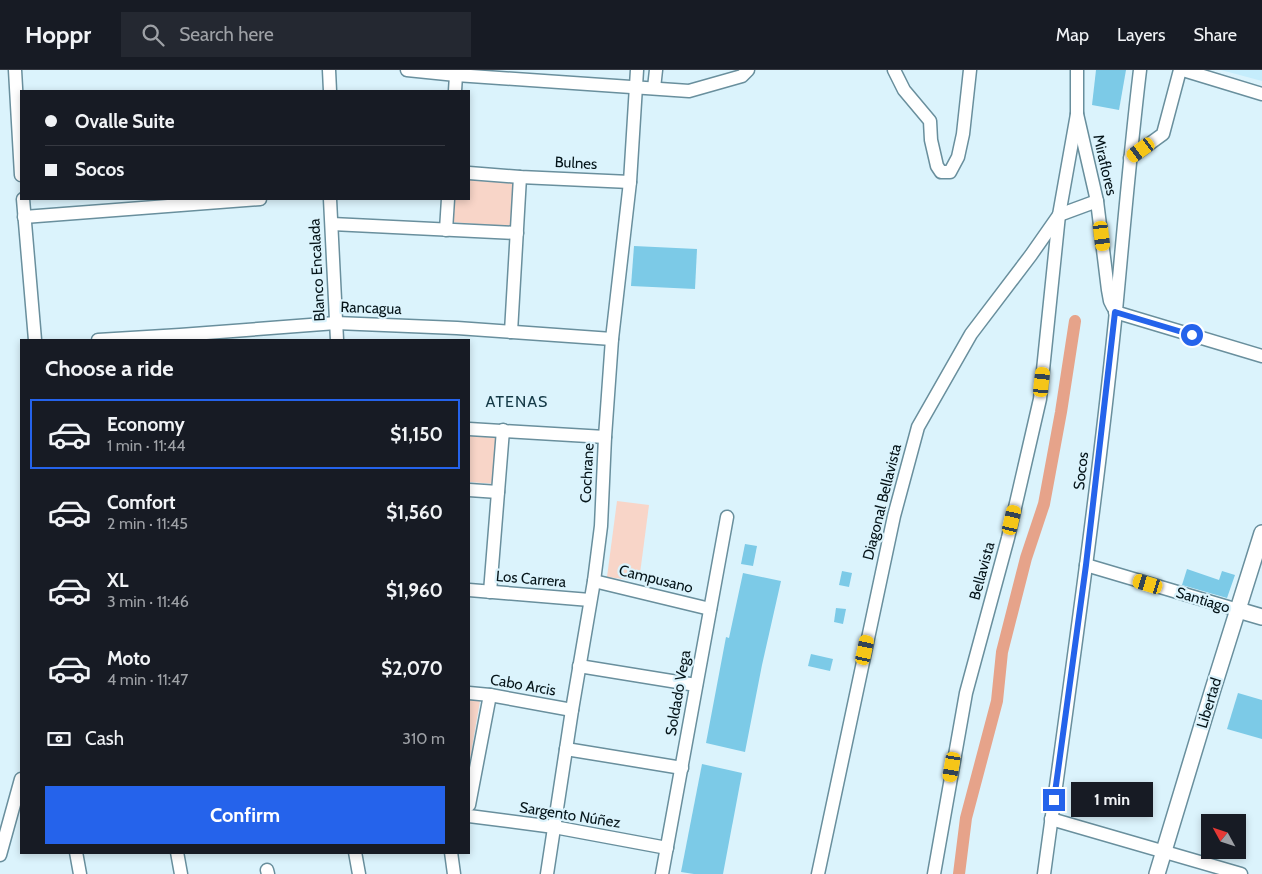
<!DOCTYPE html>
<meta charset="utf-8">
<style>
:root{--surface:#171b24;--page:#242831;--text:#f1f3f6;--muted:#9ea1a6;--line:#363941;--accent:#2563eb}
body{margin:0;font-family:Cabin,sans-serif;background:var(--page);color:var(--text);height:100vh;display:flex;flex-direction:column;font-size:19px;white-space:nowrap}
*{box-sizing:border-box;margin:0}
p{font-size:16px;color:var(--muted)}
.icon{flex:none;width:28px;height:28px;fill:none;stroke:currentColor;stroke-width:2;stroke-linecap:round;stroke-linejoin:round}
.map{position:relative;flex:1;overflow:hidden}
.sheet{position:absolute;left:20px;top:269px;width:450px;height:515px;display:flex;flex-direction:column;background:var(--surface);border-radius:0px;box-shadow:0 2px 8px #0003}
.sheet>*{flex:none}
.top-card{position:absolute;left:20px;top:20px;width:450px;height:110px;border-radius:0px;box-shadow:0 2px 8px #0003;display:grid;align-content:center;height:110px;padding:0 25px;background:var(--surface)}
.needle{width:32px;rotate:310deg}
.tools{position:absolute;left:1201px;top:744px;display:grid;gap:10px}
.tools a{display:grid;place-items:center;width:45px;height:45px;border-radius:0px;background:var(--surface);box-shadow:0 2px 8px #0003;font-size:25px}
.end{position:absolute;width:22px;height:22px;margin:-11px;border:6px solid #2563eb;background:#fff;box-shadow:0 0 0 2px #fff}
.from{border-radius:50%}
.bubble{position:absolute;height:35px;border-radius:0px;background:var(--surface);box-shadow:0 2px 8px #0003;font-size:16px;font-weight:700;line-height:35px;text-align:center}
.car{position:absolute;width:15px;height:30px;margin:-15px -8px;border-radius:6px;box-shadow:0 0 4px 1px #0007;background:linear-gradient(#f5c518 24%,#345 0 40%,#f5c518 0 76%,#345 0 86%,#f5c518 0)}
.top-card b{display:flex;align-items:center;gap:18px;height:48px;font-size:19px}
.top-card b+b{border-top:1px solid var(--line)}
.top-card i{width:12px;height:12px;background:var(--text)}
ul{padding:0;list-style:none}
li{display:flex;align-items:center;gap:15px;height:70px;margin:0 10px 8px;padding:0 15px;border:2px solid transparent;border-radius:0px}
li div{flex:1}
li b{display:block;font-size:19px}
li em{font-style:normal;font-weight:700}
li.selected{border-color:var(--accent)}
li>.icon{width:45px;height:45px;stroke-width:1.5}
h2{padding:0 25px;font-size:22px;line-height:60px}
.pay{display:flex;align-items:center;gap:12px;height:55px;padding:0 25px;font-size:19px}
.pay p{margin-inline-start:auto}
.button{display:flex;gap:10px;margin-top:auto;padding:10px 25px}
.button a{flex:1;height:58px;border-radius:0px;background:var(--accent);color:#fff;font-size:20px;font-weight:700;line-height:58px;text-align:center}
header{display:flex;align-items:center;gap:30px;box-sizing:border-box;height:70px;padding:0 25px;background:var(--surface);border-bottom:1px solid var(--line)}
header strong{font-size:24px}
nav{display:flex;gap:28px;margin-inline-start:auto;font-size:18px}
.search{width:350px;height:45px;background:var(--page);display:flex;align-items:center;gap:12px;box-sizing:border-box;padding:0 18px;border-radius:0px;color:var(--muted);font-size:19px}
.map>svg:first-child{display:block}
.built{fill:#c5edfc}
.green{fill:#f8d5c8}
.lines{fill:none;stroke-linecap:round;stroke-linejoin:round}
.canal{stroke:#e6a38a;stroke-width:12}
.building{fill:#7ccae7}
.minor-casing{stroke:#698f9d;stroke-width:15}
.major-casing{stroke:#698f9d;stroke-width:18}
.minor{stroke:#fff;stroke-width:12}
.major{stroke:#fff;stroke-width:15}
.route{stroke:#2563eb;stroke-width:6}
.labels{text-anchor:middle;stroke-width:4.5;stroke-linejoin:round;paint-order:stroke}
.street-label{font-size:15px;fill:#051419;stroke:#dbf3fc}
.neighbourhood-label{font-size:16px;letter-spacing:1px;fill:#153a47;stroke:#dbf3fc}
</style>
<header>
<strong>Hoppr</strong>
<div class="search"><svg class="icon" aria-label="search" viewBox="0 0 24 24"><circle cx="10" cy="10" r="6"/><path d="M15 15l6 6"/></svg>Search here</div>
<nav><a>Map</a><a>Layers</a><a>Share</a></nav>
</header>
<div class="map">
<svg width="1262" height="804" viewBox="0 0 1262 804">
<rect width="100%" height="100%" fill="#dbf3fc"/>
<path class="built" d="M1221 0H1262V11Z"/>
<g class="green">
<path d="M469 108 517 111 513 157 451 152 452 129H469Z"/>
<path d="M469 363 500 365 496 414 469 412Z"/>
<path d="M617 431 649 435 639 511 607 507Z"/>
<path d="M469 630 480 631 469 695Z"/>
</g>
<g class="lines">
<path class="canal" d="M959 804 966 748 997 631 1002 582 1026 488 1044 434 1061 342 1075 251"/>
</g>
<g class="building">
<path d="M1096 0H1126L1119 40 1092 35Z"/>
<path d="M634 176 697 179 695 219 631 216Z"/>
<path d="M745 474 757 476 753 496 741 494Z"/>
<path d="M1187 499 1219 510 1222 501 1235 505 1227 528 1182 515Z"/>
<path d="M842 501 852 503 849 517 839 515Z"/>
<path d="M743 503 781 511 762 595 745 682 706 673 726 567 729 568Z"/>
<path d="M836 538 846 539 843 554 834 552Z"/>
<path d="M811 584 833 589 830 601 808 596Z"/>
<path d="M1238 623 1262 630V669L1227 659Z"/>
<path d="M702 694 742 703 723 804H694L681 802Z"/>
</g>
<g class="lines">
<g class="minor-casing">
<g id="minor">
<path d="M15 0 21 105"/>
<path d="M329 0 330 21"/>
<path d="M407 0 456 5 689 21 742 6 748 0"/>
<path d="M894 0 904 20 930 51 931 70 937 96 941 102H950L958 87 963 64 970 0"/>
<path d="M1077 0V44L1097 131 1108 220 1110 231 1113 237"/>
<path d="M1183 0 1262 24"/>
<path d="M654 18 656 0"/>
<path d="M455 21 456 5"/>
<path d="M1130 88 1163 64 1180 0"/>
<path d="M469 103 520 107 630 112"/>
<path d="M23 129 35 270"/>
<path d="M330 129 337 270"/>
<path d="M24 147 260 129"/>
<path d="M332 154 517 163"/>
<path d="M446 160 448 129"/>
<path d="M1115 242 1262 286"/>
<path d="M511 262 520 107"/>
<path d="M98 270 180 265 336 253 457 258 612 269"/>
<path d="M469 359 605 367"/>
<path d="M469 420 498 422"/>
<path d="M1086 495 1238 540"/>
<path d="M594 511 710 539"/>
<path d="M469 520 590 530"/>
<path d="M490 522 503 360"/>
<path d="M579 596 696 615"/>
<path d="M469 623 490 625 572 640"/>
<path d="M566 679 682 698"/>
<path d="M469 735 490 625"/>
<path d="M469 746 554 757 667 778"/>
<path d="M1051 749 1241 804"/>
<path d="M76 782 80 804"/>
<path d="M177 782 181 804"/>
<path d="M355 782 359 804"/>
<path d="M451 782 454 804"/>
<path d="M0 785 21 709"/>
<path d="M267 800 268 804"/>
<path d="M547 804 572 640 594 511 601 456 605 367 612 269 630 112 637 0"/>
<path d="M662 804 727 447"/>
<path d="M818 804 894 446 918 357 971 264 1031 185 1059 145 1097 131"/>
<path d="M934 804 966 623 1008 468 1040 329 1059 145 1077 44"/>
<path d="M1044 804C1069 620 1096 436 1115 251 1123 167 1130 83 1140 0"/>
</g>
</g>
<g class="major-casing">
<g id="major">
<path d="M1238 540 1262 547"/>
<path d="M1157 804 1213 619 1262 463"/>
</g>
</g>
<use href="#minor" class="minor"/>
<use href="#major" class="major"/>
</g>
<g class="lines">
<path class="route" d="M1054 730 1086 495 1115 242 1192 265"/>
</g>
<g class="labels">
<g class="street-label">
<text transform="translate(576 93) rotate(3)" y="5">Bulnes</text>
<text transform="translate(1105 95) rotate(77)" y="5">Miraflores</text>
<text transform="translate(317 200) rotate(-93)" y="5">Blanco Encalada</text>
<text transform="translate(371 238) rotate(2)" y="5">Rancagua</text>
<text transform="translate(1081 401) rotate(-83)" y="5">Socos</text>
<text transform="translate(587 403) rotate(-87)" y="5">Cochrane</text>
<text transform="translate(882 432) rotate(-76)" y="5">Diagonal Bellavista</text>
<text transform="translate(982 501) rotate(-75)" y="5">Bellavista</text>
<text transform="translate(531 509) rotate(5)" y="5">Los Carrera</text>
<text transform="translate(656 509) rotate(14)" y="5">Campusano</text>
<text transform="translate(1203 530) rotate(17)" y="5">Santiago</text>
<text transform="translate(523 615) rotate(10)" y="5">Cabo Arcis</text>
<text transform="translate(678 623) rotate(-80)" y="5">Soldado Vega</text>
<text transform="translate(1209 633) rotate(-73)" y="5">Libertad</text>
<text transform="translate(570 745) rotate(9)" y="5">Sargento Núñez</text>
</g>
<g class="neighbourhood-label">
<text x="517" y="337">ATENAS</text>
</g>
</g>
</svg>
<div class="tools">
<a><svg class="needle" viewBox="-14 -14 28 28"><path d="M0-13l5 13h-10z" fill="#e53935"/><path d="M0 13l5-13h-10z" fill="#9ea1a6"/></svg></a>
</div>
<i class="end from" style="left:1192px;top:265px"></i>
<i class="end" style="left:1054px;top:730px"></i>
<div class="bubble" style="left:1071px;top:712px;width:82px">1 min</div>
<i class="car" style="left:1141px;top:80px;rotate:234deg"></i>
<i class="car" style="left:1102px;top:166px;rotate:173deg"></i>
<i class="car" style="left:1042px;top:312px;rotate:6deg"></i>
<i class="car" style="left:1012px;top:450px;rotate:13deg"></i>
<i class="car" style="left:1148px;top:514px;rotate:287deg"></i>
<i class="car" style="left:865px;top:580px;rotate:12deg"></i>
<i class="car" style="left:952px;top:697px;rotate:190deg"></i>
<div class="top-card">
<b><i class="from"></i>Ovalle Suite</b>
<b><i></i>Socos</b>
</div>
<section class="sheet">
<h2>Choose a ride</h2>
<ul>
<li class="selected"><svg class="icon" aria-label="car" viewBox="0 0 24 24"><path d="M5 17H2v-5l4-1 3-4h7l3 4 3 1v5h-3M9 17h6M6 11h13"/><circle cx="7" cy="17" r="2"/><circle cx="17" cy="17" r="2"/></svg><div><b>Economy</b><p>1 min · 11:44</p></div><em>$1,150</em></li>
<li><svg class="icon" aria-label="car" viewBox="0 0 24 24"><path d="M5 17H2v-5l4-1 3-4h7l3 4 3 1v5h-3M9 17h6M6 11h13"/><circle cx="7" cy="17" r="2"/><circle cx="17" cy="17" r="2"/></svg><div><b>Comfort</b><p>2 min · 11:45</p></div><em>$1,560</em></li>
<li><svg class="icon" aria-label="car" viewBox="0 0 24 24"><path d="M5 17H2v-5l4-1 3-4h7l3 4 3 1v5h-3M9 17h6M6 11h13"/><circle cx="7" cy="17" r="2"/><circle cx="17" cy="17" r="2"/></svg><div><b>XL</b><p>3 min · 11:46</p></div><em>$1,960</em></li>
<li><svg class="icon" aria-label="car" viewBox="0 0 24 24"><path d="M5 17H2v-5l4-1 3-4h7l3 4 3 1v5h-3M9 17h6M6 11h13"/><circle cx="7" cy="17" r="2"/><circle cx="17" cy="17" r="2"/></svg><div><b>Moto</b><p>4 min · 11:47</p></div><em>$2,070</em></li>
</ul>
<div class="pay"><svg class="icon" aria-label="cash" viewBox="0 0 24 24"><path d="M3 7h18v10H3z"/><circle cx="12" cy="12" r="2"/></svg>Cash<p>310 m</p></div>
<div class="button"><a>Confirm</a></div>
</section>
</div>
